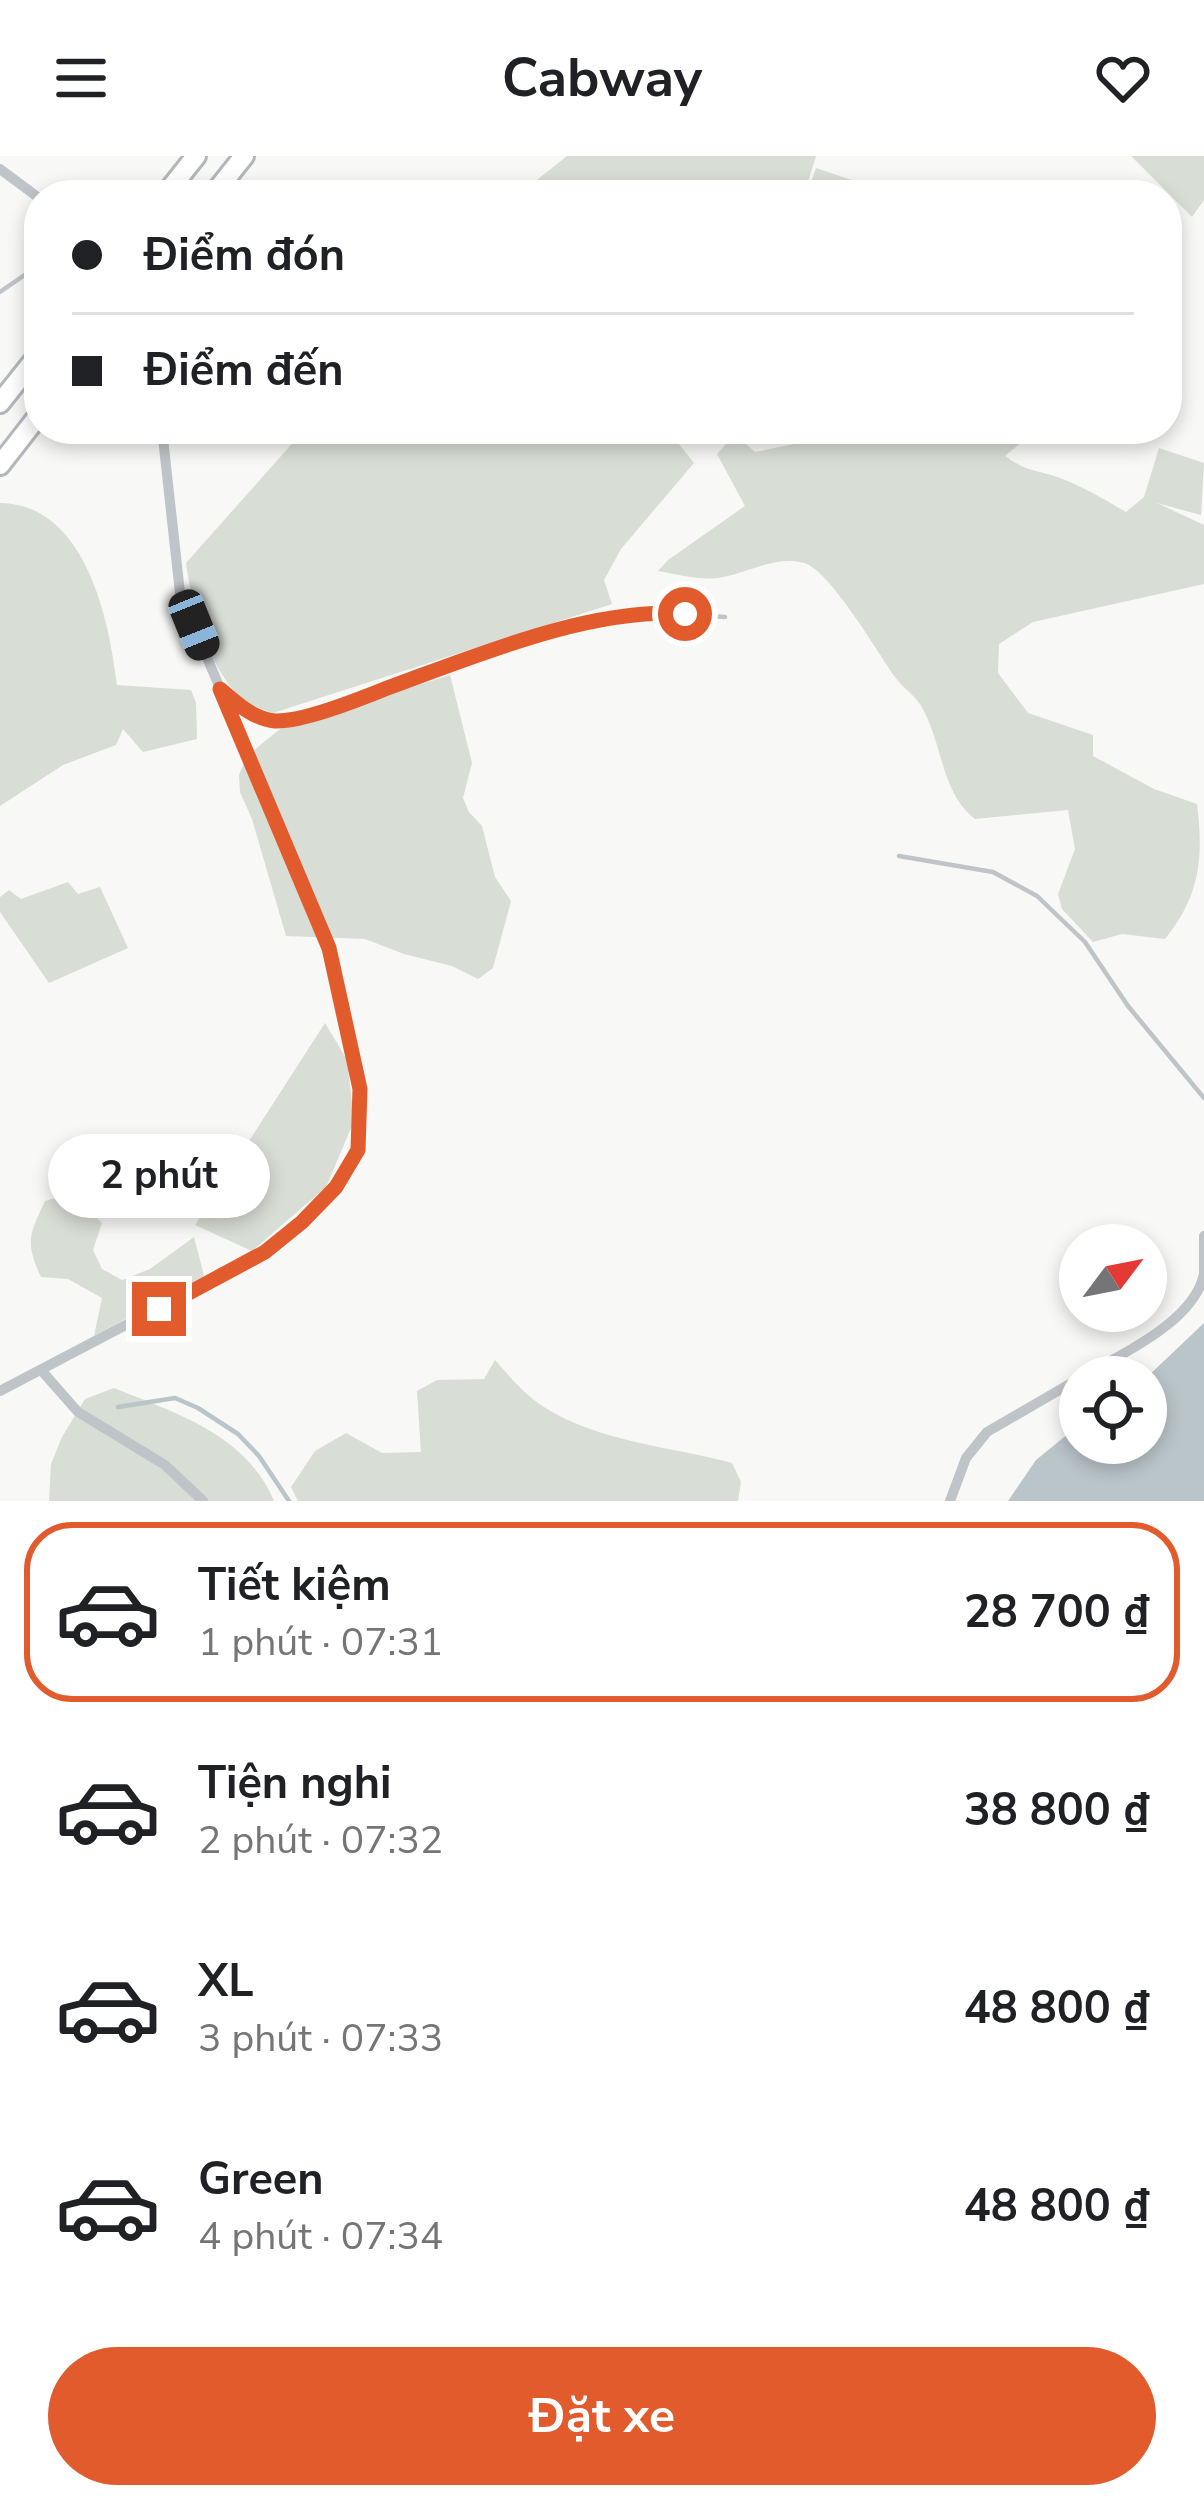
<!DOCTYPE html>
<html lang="vi">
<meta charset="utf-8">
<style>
:root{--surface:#fff;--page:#f6f6f6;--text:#202124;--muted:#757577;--line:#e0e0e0;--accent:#e15b2d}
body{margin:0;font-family:"Nunito Sans",sans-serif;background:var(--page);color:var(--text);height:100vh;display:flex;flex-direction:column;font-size:45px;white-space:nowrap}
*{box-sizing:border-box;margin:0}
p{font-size:39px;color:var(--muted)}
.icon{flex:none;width:66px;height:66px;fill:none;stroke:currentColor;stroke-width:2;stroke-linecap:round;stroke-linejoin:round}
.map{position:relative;height:1345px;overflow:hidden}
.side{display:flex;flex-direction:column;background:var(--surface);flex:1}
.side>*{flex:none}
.hud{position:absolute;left:24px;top:24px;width:1158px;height:264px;border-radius:48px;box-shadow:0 6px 18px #0003;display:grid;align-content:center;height:264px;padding:0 48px;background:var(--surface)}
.needle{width:78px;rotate:58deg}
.tools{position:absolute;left:1059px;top:1068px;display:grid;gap:24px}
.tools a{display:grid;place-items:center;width:108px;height:108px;border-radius:50%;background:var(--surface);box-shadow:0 6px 18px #0003;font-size:60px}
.end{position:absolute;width:54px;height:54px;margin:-27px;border:15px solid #e15b2d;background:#fff;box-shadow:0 0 0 6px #fff}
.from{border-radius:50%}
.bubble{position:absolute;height:84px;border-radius:42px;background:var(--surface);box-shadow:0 6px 18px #0003;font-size:39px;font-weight:700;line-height:84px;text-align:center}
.car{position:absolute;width:36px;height:72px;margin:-36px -18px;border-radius:15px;box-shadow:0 0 9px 3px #0007;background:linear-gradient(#222 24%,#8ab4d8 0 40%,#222 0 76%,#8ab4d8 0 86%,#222 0)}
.hud b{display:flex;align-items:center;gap:42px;height:114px;font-size:45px}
.hud b+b{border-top:3px solid var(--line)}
.hud i{width:30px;height:30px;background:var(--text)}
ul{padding:21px 0 0;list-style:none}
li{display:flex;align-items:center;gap:36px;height:180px;margin:0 24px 18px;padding:0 24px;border:6px solid transparent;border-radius:48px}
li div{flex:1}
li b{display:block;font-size:45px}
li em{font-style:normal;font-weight:700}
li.active{border-color:var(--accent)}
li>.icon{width:108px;height:108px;stroke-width:1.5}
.primary-button{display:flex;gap:24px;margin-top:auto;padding:24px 48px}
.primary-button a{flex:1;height:138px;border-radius:72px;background:var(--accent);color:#fff;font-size:48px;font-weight:700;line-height:138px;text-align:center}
header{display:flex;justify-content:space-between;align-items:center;height:156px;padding:0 48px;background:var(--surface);font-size:54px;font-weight:700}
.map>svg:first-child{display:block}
.green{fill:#d8ddd5}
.water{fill:#bac5ca}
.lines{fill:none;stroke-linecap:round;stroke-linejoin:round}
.stream{stroke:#bac5ca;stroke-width:4.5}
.highway-casing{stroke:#b3b7bb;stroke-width:24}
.lane{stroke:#bfc4c8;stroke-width:4.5}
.street{stroke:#bfc4c8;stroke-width:10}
.highway{stroke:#fff;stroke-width:18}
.route{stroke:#e15b2d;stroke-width:15}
</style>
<header><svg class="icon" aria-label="menu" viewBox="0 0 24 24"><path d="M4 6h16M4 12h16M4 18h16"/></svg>Cabway<svg class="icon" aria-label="heart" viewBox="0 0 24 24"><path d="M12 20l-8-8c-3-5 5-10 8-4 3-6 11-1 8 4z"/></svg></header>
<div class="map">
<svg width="1204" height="1345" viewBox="0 0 1204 1345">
<rect width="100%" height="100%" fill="#f8f8f6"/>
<g class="green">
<path d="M567 0H816L804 39H518Z"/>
<path d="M1131 0H1204V44L1192 61Z"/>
<path d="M816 12 872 31 870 39H807Z"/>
<path d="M305 273H667L694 307 621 393 604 424 612 448 273 557C263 553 248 549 239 540 207 508 192 450 186 407Z"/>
<path d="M815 273H1038L1005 300C1028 316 1033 313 1057 321 1082 330 1104 343 1126 356L1144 341 1159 292 1204 307 1201 359 1157 347 1204 369V428L1033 466 999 488 998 517 1028 557 1093 579V600L1154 633 1197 648C1204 704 1199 741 1165 783L1122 778 1093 786 1062 753 1058 738 1075 693 1068 654 975 663C940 636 943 585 920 548 913 538 902 531 895 521 878 497 829 413 804 407 778 399 748 416 723 421 703 426 678 418 658 415L668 404 745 350 717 298 735 278 755 296 804 286Z"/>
<path d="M0 347C85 348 109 462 117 529L191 534 196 547 197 583 143 596 123 573 116 589 63 609 0 650Z"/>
<path d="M450 519 472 607 463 642 469 656 482 670 495 721 511 745 493 812 478 823 452 810 404 798 365 783 286 780 252 663 240 636 239 619 247 600 280 573Z"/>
<path d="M68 726 78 738 100 731 128 792 49 827 0 756V741L9 734 21 743Z"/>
<path d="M325 867 347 904 354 965 326 1031 252 1095 195 1069Z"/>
<path d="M71 1037 102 1067 93 1094 102 1113 122 1124 150 1113 194 1081 204 1120 94 1180 102 1142 68 1123 41 1121C25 1086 29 1079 45 1045Z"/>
<path d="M495 1204C506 1216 516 1229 528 1239 582 1285 666 1289 732 1307L741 1326 738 1345H298L291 1331 315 1295 346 1277 382 1297 421 1296 417 1235 437 1224 484 1223Z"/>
<path d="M114 1232C175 1257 246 1278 274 1345H49L51 1308 62 1281 85 1243Z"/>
</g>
<path class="water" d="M1204 1167V1345H1008L1036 1304 1080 1268V1287H1146V1222Z"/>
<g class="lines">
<path class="stream" d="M118 1251 175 1242 198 1252 238 1278 259 1300 289 1345"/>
<g class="highway-casing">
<g id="highway">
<path d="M165 39 196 0"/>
<path d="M213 39 244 0"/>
<path d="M0 247 39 198"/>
<path d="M0 309 39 259"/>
</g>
</g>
<g class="lane">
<path d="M0 136 39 109"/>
<path d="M228 541 243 553 275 565 339 550 541 480 645 455 725 461"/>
<path d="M899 700 993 716 1037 740 1085 786 1128 850 1204 942"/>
</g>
<g class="street">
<path d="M0 13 39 42"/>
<path d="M41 1214 78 1256 165 1309 203 1345"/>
<path d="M1081 1221C1120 1199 1194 1166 1204 1118 1204 1107 1204 1092 1204 1080"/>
<path d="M0 1235 265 1096 302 1066 336 1031 358 994 360 933 329 792 180 437 162 273"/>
<path d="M950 1345 966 1302 987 1276 1080 1222"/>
</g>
<use href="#highway" class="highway"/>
</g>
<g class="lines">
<path class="route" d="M159 1153 265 1096 302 1066 336 1031 358 994 360 933 329 792 220 533C235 546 253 563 275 565 304 566 362 542 390 531 478 499 592 451 685 458"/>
</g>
</svg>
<div class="tools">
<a><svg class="needle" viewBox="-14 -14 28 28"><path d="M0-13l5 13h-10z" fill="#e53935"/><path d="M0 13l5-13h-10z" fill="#757577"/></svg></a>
<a><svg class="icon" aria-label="locate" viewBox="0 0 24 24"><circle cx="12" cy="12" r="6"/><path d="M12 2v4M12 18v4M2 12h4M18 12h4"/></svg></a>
</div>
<i class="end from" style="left:685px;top:458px"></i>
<i class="end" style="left:159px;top:1153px"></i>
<div class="bubble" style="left:48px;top:978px;width:222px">2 phút</div>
<i class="car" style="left:194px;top:469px;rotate:158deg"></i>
<div class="hud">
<b><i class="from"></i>Điểm đón</b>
<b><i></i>Điểm đến</b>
</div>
</div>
<section class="side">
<ul>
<li class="active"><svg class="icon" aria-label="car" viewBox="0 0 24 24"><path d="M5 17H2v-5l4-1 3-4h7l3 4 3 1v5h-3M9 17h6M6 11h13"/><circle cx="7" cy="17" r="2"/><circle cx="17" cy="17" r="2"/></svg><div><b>Tiết kiệm</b><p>1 phút · 07:31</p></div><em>28 700 ₫</em></li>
<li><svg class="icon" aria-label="car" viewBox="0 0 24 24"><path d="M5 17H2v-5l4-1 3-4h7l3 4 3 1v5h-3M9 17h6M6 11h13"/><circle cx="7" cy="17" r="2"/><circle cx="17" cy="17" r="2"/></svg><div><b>Tiện nghi</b><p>2 phút · 07:32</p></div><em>38 800 ₫</em></li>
<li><svg class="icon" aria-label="car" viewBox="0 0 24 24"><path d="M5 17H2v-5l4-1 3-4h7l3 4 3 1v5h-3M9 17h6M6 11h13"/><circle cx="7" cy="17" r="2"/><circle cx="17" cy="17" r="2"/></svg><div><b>XL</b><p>3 phút · 07:33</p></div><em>48 800 ₫</em></li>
<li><svg class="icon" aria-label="car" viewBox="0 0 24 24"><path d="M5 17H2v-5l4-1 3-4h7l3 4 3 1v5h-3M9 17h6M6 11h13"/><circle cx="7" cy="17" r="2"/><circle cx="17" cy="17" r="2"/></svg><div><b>Green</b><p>4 phút · 07:34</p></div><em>48 800 ₫</em></li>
</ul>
<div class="primary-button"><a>Đặt xe</a></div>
</section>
